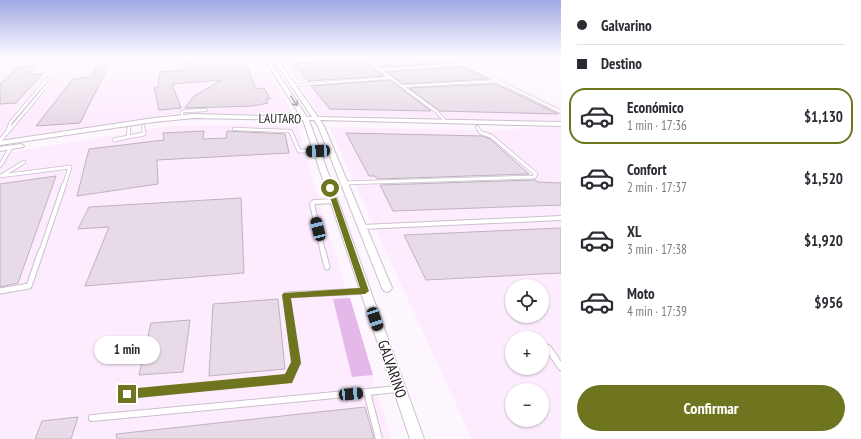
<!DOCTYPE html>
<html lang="es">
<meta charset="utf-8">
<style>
:root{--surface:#fff;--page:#f2f2f3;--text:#2b2b33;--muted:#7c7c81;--line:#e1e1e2;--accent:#6f751e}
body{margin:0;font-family:"PT Sans Narrow",sans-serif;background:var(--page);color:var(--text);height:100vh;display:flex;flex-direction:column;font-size:15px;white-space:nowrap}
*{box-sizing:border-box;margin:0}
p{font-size:13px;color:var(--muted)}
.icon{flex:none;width:22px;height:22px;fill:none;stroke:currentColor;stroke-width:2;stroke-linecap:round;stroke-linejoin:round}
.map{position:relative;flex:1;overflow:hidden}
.details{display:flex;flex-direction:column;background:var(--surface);width:300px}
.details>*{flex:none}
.guide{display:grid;align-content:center;height:88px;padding:0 16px;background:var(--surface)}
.tools{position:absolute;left:505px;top:279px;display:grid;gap:8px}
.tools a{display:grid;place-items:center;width:44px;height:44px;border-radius:50%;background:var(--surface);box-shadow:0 1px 3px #0004;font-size:20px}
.end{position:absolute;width:18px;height:18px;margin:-9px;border:5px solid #6f751e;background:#fff;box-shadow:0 0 0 2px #fff}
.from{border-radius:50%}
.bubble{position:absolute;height:28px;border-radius:14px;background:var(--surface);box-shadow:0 1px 3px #0004;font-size:13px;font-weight:600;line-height:28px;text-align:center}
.car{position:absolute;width:12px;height:24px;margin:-12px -6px;border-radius:5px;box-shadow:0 0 3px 1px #0007;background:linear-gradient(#222 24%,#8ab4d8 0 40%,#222 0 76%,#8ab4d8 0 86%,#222 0)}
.guide b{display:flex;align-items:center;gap:14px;height:38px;font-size:15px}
.guide b+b{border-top:1px solid var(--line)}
.guide i{width:10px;height:10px;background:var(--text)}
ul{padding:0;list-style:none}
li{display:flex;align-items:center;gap:12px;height:56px;margin:0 8px 6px;padding:0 8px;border:2px solid transparent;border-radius:16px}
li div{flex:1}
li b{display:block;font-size:15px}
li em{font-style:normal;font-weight:600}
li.active{border-color:var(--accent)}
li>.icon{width:36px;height:36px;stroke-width:1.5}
.cta{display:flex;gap:8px;margin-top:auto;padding:8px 16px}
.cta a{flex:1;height:46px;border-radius:24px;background:var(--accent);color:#fff;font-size:16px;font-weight:600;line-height:46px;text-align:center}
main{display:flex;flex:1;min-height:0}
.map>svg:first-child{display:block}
.built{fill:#fdebfe;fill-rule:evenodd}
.green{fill:#e4b8e8}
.building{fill:#e7dbe7;stroke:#bfb3c0}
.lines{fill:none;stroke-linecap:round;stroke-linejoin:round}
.service-far5-casing{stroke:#ccc0cd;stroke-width:3}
.service-far4-casing{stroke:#ccc0cd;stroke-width:4}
.service-far3-casing{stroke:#ccc0cd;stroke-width:4.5}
.service-far2-casing{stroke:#ccc0cd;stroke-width:6}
.service-far1-casing{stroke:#ccc0cd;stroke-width:7}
.service-casing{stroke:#ccc0cd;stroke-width:8}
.minor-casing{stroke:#ccc0cd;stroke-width:2}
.service-far5{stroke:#fff;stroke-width:2}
.service-far4{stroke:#fff;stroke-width:2.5}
.service-far3{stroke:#fff;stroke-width:3}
.service-far2{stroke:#fff;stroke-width:4}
.service-far1{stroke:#fff;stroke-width:5}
.service{stroke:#fff;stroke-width:6}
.minor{fill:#fff;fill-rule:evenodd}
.oneway{stroke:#9b999b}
.route{fill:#6f751e}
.labels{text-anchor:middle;stroke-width:3;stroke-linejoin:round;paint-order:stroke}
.far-street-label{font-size:13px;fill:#201c20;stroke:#fff}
.street-label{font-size:15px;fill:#201c20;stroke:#fff}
</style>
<main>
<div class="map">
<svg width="561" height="439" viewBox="0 0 561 439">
<rect width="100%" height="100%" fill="#fdf6fe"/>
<g class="built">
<path d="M0 57H260L294 115 174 114 0 140Z"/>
<path d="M279 57H455L561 106V121L319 115 300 85Z"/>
<path d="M222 125 298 127 306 156 391 439H0V154L173 126Z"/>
<path d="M333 127 492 131 538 127H561V439H472L330 129ZM512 286H542V316H512ZM512 338H542V368H512ZM512 390H542V420H512Z"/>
</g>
<path class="green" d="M350 298 373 375 352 377 333 299Z"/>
<g class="building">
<path d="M184 57H241L245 67H247L256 89 264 88 270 99H266L268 103 253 106 185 108 194 96 222 80 172 84 181 108 159 110 154 87H158L160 72 184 70Z"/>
<path d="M381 57H446L455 62 381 67 368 58Z"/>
<path d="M361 60 384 76 308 81 294 64Z"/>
<path d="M109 65 80 123 36 126 73 79 91 77 98 66Z"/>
<path d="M37 66 29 74H42L16 103 0 104V84L19 67Z"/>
<path d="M464 67 489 79 403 84 387 72Z"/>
<path d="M390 80 431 111 330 109 311 86Z"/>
<path d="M496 84 558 114 440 111 409 88Z"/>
<path d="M204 131 203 139 226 138 227 131 285 134 289 153 157 160 158 184 77 196 89 149 164 140 163 133Z"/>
<path d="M346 133 483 136 490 139 529 174 377 179 375 176H369Z"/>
<path d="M56 176 18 283 0 287V184Z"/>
<path d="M535 180 538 182 561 183V205L393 211 380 185Z"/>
<path d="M241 198 244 273 85 286 109 227 78 229 89 207Z"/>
<path d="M561 228V273L426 280 404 235Z"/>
<path d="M278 299 285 369 209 376 213 304Z"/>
<path d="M190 320 183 372 139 375 151 323Z"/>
<path d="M365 407 374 439H117L116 434Z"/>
<path d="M78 417 71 439H35L42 421Z"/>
</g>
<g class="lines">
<g class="service-far5-casing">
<g id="service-far5">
<path d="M284 57 304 85"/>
<path d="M450 57 497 80"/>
<path d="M278 63 362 57 409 91"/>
<path d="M378 70 464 64"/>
<path d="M293 85 390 78"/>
<path d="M403 86 497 81 518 91"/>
<path d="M37 91 52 74H57L42 91"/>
</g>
</g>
<g class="service-far4-casing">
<g id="service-far4">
<path d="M407 90 436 111 445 121"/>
<path d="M516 90 561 112"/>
<path d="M182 117V112L184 111 206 110"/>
<path d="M143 126 144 133"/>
<path d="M477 127 481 133"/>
<path d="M234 129 290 131 291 133"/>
<path d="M7 132 11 122 38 90"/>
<path d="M7 133 43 90"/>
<path d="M128 133 129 128"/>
</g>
</g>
<g class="service-far3-casing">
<g id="service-far3">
<path d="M291 132 299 151H318"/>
<path d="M128 137 144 134V132"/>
<path d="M114 140 128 137 129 132"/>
<path d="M0 141 7 132"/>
<path d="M0 166 11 147"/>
<path d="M3 175 24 162"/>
<path d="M0 176 70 167 64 186"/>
<path d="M344 183 534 177 536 174 491 136 482 133"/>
</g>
</g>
<g class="service-far2-casing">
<g id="service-far2">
<path d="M362 227 561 218"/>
<path d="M41 252 64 185"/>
<path d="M323 252 312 204 314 202 335 201"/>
</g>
</g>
<g class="service-far1-casing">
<g id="service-far1">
<path d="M323 251 327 267"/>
<path d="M0 291 29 286 41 251"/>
<path d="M292 335 286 295 365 291"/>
</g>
</g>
<g class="service-casing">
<g id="service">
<path d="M548 348 561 367"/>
<path d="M367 392 379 439"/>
<path d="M127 394 288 379 296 363 292 334"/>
<path d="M92 418 398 389"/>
</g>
</g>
<g class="minor-casing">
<g id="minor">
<path d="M263 57H267L307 117H312L272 57H276L318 117 561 122V126L320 120 324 126 392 288 390 291 387 292 384 291 382 288 318 126 314 120H309L424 439H410L303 120 194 118 154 122 0 145V141L154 118 194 114 301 117Z"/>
<path d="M21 144 24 146 23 147 0 151V147Z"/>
</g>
</g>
<use href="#service-far5" class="service-far5"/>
<use href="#service-far4" class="service-far4"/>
<use href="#service-far3" class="service-far3"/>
<use href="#service-far2" class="service-far2"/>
<use href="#service-far1" class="service-far1"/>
<use href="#service" class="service"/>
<use href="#minor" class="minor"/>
</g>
<defs><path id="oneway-shaft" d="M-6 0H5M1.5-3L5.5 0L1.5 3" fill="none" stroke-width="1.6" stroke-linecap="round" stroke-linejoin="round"/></defs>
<use class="oneway" href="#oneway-shaft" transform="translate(294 101) rotate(56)"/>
<linearGradient id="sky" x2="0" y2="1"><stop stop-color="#a1a9e4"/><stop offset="0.48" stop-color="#fefbff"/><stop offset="1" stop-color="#fefbff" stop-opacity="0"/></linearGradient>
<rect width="561" height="119" fill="url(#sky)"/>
<path class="route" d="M330 187 333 188 369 291 365 294 291 298 301 363 292 383 127 399 123 398 122 394 123 390 127 389 285 374 291 362 282 295 284 293 360 288 327 188Z"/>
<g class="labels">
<g class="far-street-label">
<text transform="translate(280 118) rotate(1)" y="5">LAUTARO</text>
</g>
<g class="street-label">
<text transform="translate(392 369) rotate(71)" y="5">GALVARINO</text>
</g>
</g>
</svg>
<div class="tools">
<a><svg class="icon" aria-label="locate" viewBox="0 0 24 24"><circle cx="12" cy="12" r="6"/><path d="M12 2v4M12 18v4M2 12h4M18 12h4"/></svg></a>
<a>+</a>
<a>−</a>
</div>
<i class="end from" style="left:330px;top:188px"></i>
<i class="end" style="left:127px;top:394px"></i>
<div class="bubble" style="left:94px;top:336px;width:66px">1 min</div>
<i class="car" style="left:318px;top:151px;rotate:267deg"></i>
<i class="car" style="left:318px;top:229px;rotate:346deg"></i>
<i class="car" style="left:375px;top:319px;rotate:161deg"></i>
<i class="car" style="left:351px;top:394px;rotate:85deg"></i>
</div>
<section class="details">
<div class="guide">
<b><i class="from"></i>Galvarino</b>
<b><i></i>Destino</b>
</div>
<ul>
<li class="active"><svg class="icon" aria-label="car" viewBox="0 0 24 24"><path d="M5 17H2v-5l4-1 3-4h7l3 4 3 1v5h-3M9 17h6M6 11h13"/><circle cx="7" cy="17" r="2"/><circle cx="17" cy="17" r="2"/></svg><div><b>Económico</b><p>1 min · 17:36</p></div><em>$1,130</em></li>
<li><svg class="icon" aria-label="car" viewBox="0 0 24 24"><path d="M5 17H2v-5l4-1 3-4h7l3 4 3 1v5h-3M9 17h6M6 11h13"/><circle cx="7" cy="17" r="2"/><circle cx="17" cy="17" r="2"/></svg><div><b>Confort</b><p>2 min · 17:37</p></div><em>$1,520</em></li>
<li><svg class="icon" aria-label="car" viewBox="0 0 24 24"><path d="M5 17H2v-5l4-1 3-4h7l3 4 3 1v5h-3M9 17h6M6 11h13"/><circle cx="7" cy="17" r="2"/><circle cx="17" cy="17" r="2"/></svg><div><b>XL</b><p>3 min · 17:38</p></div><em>$1,920</em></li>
<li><svg class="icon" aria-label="car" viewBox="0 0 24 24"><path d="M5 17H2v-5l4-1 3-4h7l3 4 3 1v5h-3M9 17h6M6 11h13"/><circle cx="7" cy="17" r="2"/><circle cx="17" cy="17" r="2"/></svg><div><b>Moto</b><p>4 min · 17:39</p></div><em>$956</em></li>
</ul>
<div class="cta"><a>Confirmar</a></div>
</section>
</main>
